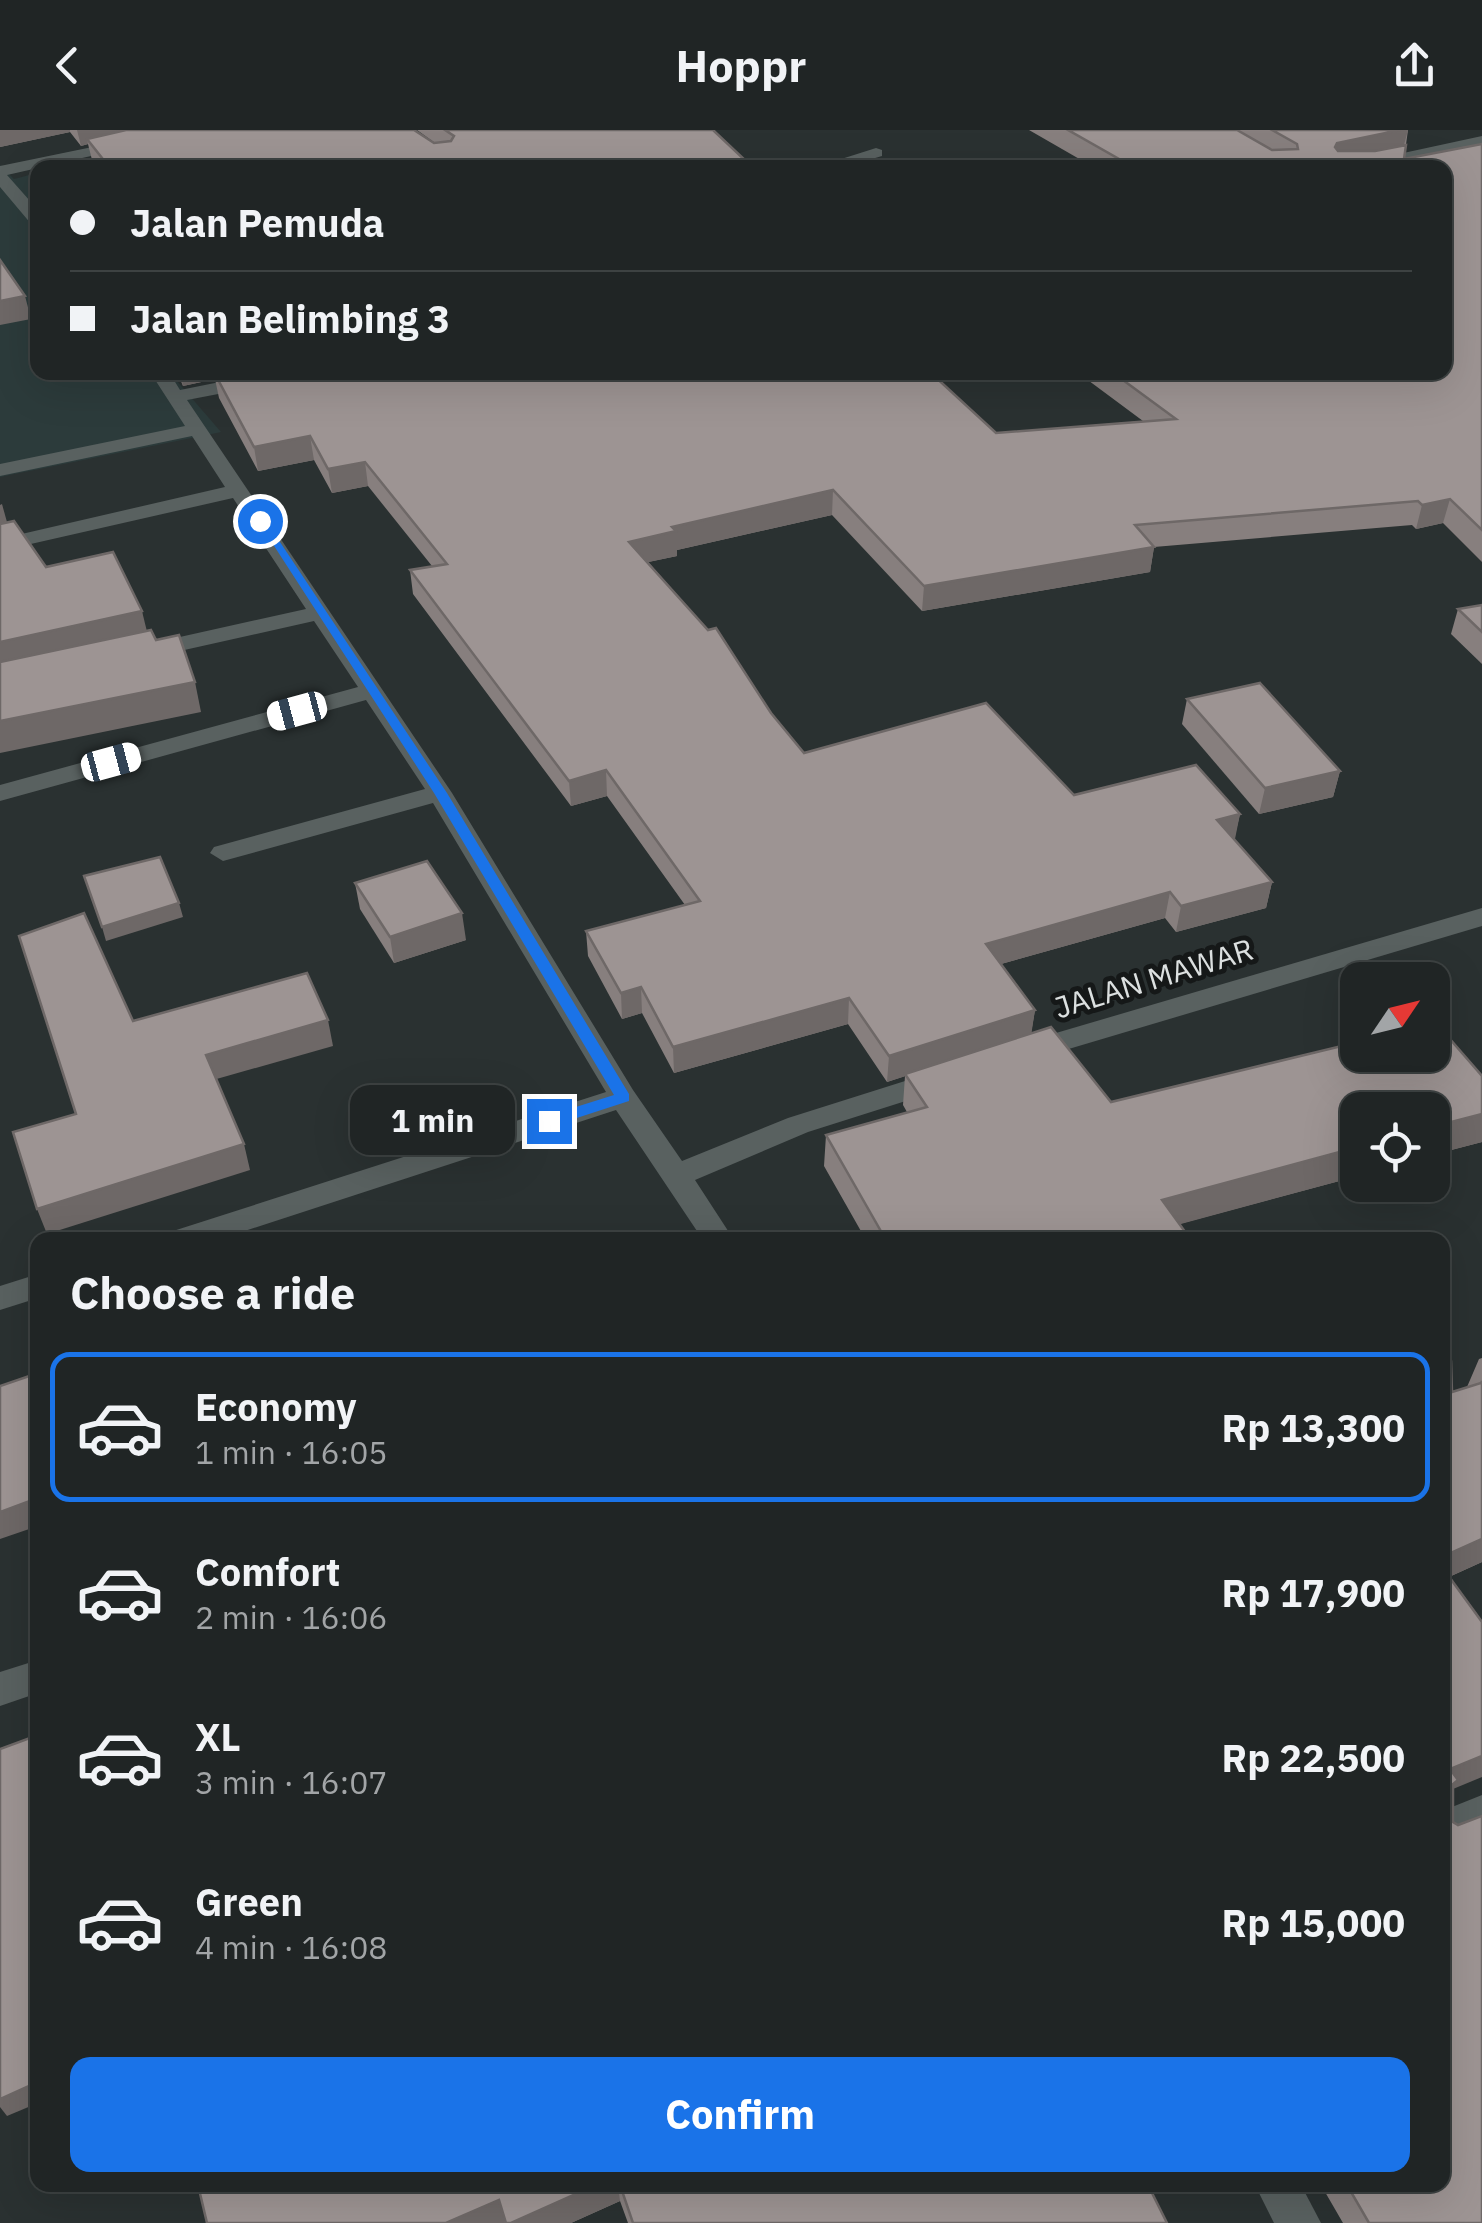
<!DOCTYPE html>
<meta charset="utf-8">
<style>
:root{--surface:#202525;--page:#2d3132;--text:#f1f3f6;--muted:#a2a5a7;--line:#3d4242;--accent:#1a73e8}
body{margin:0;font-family:"IBM Plex Sans",sans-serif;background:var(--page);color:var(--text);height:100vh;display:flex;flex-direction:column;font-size:38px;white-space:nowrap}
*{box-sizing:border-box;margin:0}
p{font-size:32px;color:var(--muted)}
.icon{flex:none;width:55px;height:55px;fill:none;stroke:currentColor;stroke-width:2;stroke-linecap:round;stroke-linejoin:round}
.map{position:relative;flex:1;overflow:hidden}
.drawer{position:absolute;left:30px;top:1102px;width:1420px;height:960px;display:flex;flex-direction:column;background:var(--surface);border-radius:20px;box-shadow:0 10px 40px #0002,0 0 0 2px var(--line)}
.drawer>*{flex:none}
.hud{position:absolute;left:30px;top:30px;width:1422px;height:220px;border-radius:20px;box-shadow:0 10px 40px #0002,0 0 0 2px var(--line);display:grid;align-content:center;height:220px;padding:0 40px;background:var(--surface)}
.needle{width:65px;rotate:55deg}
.fabs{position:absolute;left:1340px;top:832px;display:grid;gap:20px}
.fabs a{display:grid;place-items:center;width:110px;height:110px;border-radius:20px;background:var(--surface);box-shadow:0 10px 40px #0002,0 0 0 2px var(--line);font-size:50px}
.end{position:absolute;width:45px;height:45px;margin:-22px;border:12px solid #1a73e8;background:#fff;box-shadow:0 0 0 5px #fff}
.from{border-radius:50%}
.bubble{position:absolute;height:70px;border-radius:20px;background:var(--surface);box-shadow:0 10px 40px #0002,0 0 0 2px var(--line);font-size:32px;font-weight:800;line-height:70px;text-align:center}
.car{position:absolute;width:30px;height:60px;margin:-30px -15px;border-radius:12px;box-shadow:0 0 8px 2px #0007;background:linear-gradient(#fff 24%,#345 0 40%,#fff 0 76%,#345 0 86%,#fff 0)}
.hud b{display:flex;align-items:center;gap:35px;height:95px;font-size:38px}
.hud b+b{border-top:2px solid var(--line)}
.hud i{width:25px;height:25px;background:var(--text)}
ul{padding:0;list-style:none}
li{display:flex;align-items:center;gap:30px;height:150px;margin:0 20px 15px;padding:0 20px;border:5px solid transparent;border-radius:20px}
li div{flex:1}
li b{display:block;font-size:38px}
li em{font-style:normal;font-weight:800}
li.selected{border-color:var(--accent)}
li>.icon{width:90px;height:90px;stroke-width:1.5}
h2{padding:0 40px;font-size:45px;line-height:120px}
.primary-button{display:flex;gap:20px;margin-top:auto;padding:20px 40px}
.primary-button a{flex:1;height:115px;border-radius:20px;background:var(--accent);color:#fff;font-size:40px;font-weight:800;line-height:115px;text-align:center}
header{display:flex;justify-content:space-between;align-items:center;height:130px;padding:0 40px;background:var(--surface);font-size:45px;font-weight:800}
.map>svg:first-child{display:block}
.built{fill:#2c3b3b}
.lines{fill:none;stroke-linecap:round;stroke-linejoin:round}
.minor{fill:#596160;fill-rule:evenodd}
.wall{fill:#877f7e}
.shaded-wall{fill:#6e6867}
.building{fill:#9d9493;stroke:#6e6867;stroke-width:2.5}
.route{fill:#1a73e8}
.labels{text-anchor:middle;stroke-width:10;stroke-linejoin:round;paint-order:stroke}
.street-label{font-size:30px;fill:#dce0e0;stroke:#151818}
</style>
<header><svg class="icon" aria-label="back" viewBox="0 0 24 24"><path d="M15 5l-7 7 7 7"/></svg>Hoppr<svg class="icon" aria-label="share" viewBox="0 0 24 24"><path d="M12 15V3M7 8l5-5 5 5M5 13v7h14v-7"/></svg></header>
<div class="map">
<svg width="1482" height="2093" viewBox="0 0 1482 2093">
<rect width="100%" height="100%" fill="#2a3131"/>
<path class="built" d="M0 35 14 49 37 43 38 242 170 243 221 302 0 347Z"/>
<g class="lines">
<g class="minor">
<path d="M175 0H206L7 45 38 80V96L32 95 0 57V36Z"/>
<path d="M1482 6V16L1370 38H1334Z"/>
<path d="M876 18 882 20V26L841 38H813Z"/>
<path d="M150 242H169L180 260 270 242H311L302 248 187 270 452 663 633 960 682 1031 788 988 943 939 953 942 957 949 953 956 808 1002 695 1050 734 1110H703L616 980 217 1110H166L170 1102 606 962 433 673 223 731 210 723 214 717 425 659 366 570 0 671V655L358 557 314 491 144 529 133 522 144 515 306 479 233 368 0 421V409L225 357 192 306 0 346V334L185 296Z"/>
<path d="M1482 778V796L1025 932 1015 929 1011 922 1015 915Z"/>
<path d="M38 1144V1168L0 1180V1156Z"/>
<path d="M38 1530V1563L0 1576V1542Z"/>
<path d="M1482 1665V1702L1442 1718V1681Z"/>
<path d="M1255 2055H1301L1321 2093H1274Z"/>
</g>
</g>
<g class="wall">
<path d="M0 0H414L434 13H435L417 0H713L748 33V38H98L92 30 88 14 81 16 70 2 0 17Z"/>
<path d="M1029 0H1408L1404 29 1482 14V432L1443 393 1416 399 1412 395 1154 417 1150 442 922 481 832 385 677 420V426L648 432 708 500 716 498 771 583 804 623 986 573 1074 665 1196 635 1240 684 1234 709 1272 752 1266 778 1176 802 1165 788 1001 834 1035 880 1031 903 1051 897 1111 972 1358 912V925H1432V894L1436 893 1482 946V1012L1432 1025V980H1358V1046L1179 1094 1191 1110H866L824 1036 826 1005 907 982 903 975 905 946 887 952 848 894 674 943 642 883 622 889 588 826 586 801 685 775 607 666 571 676 413 464 410 440 432 436 368 356 332 363 314 330 258 341 219 268 215 249 183 256 177 242H930L996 303 1143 291 1077 242H1445V38H1095Z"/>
<path d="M1482 475V534L1451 504 1458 479Z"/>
<path d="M1187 569 1340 641 1333 667 1259 684 1182 594Z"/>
<path d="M355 753 466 810 394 833 360 779Z"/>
<path d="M1442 1222 1452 1262 1467 1257 1479 1229 1482 1228V1432L1449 1447 1453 1692 1482 2093H1343L1321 2055H1442Z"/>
<path d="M198 2055H1148L1167 2093H628L620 2071 571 2093H207Z"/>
</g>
<g class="shaded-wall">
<path d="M0 0H70V2L0 17Z"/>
<path d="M77 0H156L87 9 88 14 81 16Z"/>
<path d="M1400 0H1408L1403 19 1330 38 1335 17 1337 13Z"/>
<path d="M25 166 31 189 0 195V171Z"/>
<path d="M180 242H248L215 244V249L183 256Z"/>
<path d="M310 306 314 330 258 341 254 317Z"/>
<path d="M365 332 368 356 332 363 328 339Z"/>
<path d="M833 360 832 385 677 420V426L630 436 629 412 672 397Z"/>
<path d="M1450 369 1443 393 1416 399 1422 375Z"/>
<path d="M2 374 10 403 0 406V375Z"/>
<path d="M1154 417 1150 442 922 481 924 456Z"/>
<path d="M142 481 149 510 0 543V512Z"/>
<path d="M195 552 201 582 0 623V591Z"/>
<path d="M606 640 607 666 571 676 569 651Z"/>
<path d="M1340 641 1333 667 1259 684 1265 658Z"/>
<path d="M1240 684 1235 709 1217 690Z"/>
<path d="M1272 752 1266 778 1176 802 1181 776Z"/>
<path d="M1170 762 1165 788 983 839 986 814Z"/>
<path d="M179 773 183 787 106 811 102 797Z"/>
<path d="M462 783 466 810 394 833 390 807Z"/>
<path d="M641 857 642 883 622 889 621 863Z"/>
<path d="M849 868 848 894 674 943 673 917Z"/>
<path d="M1035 880 1031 906 887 952 889 926Z"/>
<path d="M328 890 333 916 213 950 206 925Z"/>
<path d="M1482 984V1012L1432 1025V997Z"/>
<path d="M244 1014 250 1040 47 1104 37 1079Z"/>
<path d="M1358 1017V1046L1155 1101 1162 1070Z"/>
<path d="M38 1368V1396L0 1409V1382Z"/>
<path d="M1482 1409V1432L1442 1450V1427Z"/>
<path d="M1482 1626V1647L1453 1659 1450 1639Z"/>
<path d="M38 1952V1973L7 1986 0 1977V1969Z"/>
<path d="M596 2055H618L620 2071 571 2093H511Z"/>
<path d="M499 2070 505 2093H446Z"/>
</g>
<g class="building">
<path d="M126 0H414L434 13 451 11 454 6 445 0H713L748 33 732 36 734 38H110L87 9Z"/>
<path d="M1068 0H1237L1272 20 1298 19 1297 14 1272 0H1400L1337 13 1335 17 1338 21H1375L1406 15 1404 29 1482 14V400L1450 369 1422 375 1418 371 1135 395 1154 417 924 456 833 360 672 397 676 401 629 412 708 500 716 498 771 583 804 623 986 573 1074 665 1196 635 1240 684 1217 690 1272 752 1181 776 1170 762 986 814 1035 880 889 926 849 868 673 917 641 857 621 863 586 801 700 771 606 640 569 651 410 440 447 434 365 332 328 339 310 306 254 317 215 244 225 242H930L996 303 1176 289 1112 242H1445V38H1135Z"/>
<path d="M0 130 25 166 0 171Z"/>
<path d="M14 391 46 437 113 422 142 481 0 512V394Z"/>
<path d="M1482 475V502L1458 479Z"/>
<path d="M151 500 156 510 179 505 195 552 0 591V532Z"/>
<path d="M1260 553 1340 641 1265 658 1187 569Z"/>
<path d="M160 727 179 773 102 797 84 746Z"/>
<path d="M427 731 462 783 390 807 355 753Z"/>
<path d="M84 783 133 891 307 843 328 890 206 925 244 1014 37 1079 13 1002 76 984 19 806Z"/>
<path d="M1436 893 1482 946V984L1432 997V980H1358V1017L1162 1070 1191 1110H886L826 1005 927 977 905 944 1051 897 1111 972 1358 912V925H1432V894Z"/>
<path d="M1442 1222 1451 1231 1452 1262 1481 1253 1482 1251V1409L1442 1427Z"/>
<path d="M38 1243V1368L0 1382V1256Z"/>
<path d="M1442 1437 1482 1492V1626L1450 1639 1458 1650 1453 1654V1692L1458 1695 1482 1686V2093H1369L1347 2055H1442Z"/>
<path d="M38 1605V1952L0 1969V1619Z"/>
<path d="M198 2055H596L511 2093H506L499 2070 446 2093H207Z"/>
<path d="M620 2055H1148L1167 2093H633Z"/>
</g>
<path class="route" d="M256 388H264L447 663 629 964V971L549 997 544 995V987L614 965 434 663Z"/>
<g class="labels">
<g class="street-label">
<text transform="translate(1154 849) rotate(-17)" y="10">JALAN MAWAR</text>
</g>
</g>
</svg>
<div class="fabs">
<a><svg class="needle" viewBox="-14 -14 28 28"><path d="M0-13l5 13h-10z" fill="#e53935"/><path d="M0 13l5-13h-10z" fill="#a2a5a7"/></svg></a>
<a><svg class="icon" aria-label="locate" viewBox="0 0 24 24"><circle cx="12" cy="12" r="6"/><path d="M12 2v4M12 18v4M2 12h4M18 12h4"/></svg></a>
</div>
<i class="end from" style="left:260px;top:391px"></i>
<i class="end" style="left:549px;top:991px"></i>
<div class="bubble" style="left:350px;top:955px;width:165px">1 min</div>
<i class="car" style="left:297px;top:581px;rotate:255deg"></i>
<i class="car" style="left:111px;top:632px;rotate:75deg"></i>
<div class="hud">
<b><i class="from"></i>Jalan Pemuda</b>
<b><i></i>Jalan Belimbing 3</b>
</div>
<section class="drawer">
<h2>Choose a ride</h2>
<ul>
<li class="selected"><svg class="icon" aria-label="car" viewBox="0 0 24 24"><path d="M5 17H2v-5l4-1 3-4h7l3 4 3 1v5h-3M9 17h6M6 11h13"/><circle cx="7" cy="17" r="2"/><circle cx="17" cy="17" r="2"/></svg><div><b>Economy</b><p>1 min · 16:05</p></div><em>Rp 13,300</em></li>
<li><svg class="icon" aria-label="car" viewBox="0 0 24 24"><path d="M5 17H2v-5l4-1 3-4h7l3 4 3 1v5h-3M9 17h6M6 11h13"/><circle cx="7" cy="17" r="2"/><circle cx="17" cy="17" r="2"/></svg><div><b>Comfort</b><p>2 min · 16:06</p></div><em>Rp 17,900</em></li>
<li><svg class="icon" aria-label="car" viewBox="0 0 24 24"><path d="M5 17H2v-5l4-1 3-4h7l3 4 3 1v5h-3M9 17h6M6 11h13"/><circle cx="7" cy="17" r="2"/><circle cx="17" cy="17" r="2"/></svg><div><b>XL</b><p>3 min · 16:07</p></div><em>Rp 22,500</em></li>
<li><svg class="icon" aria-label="car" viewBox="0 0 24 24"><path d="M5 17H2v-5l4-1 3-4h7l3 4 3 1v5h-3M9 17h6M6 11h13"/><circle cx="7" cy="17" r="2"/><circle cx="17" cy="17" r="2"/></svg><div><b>Green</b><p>4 min · 16:08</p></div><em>Rp 15,000</em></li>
</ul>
<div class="primary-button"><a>Confirm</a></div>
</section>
</div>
